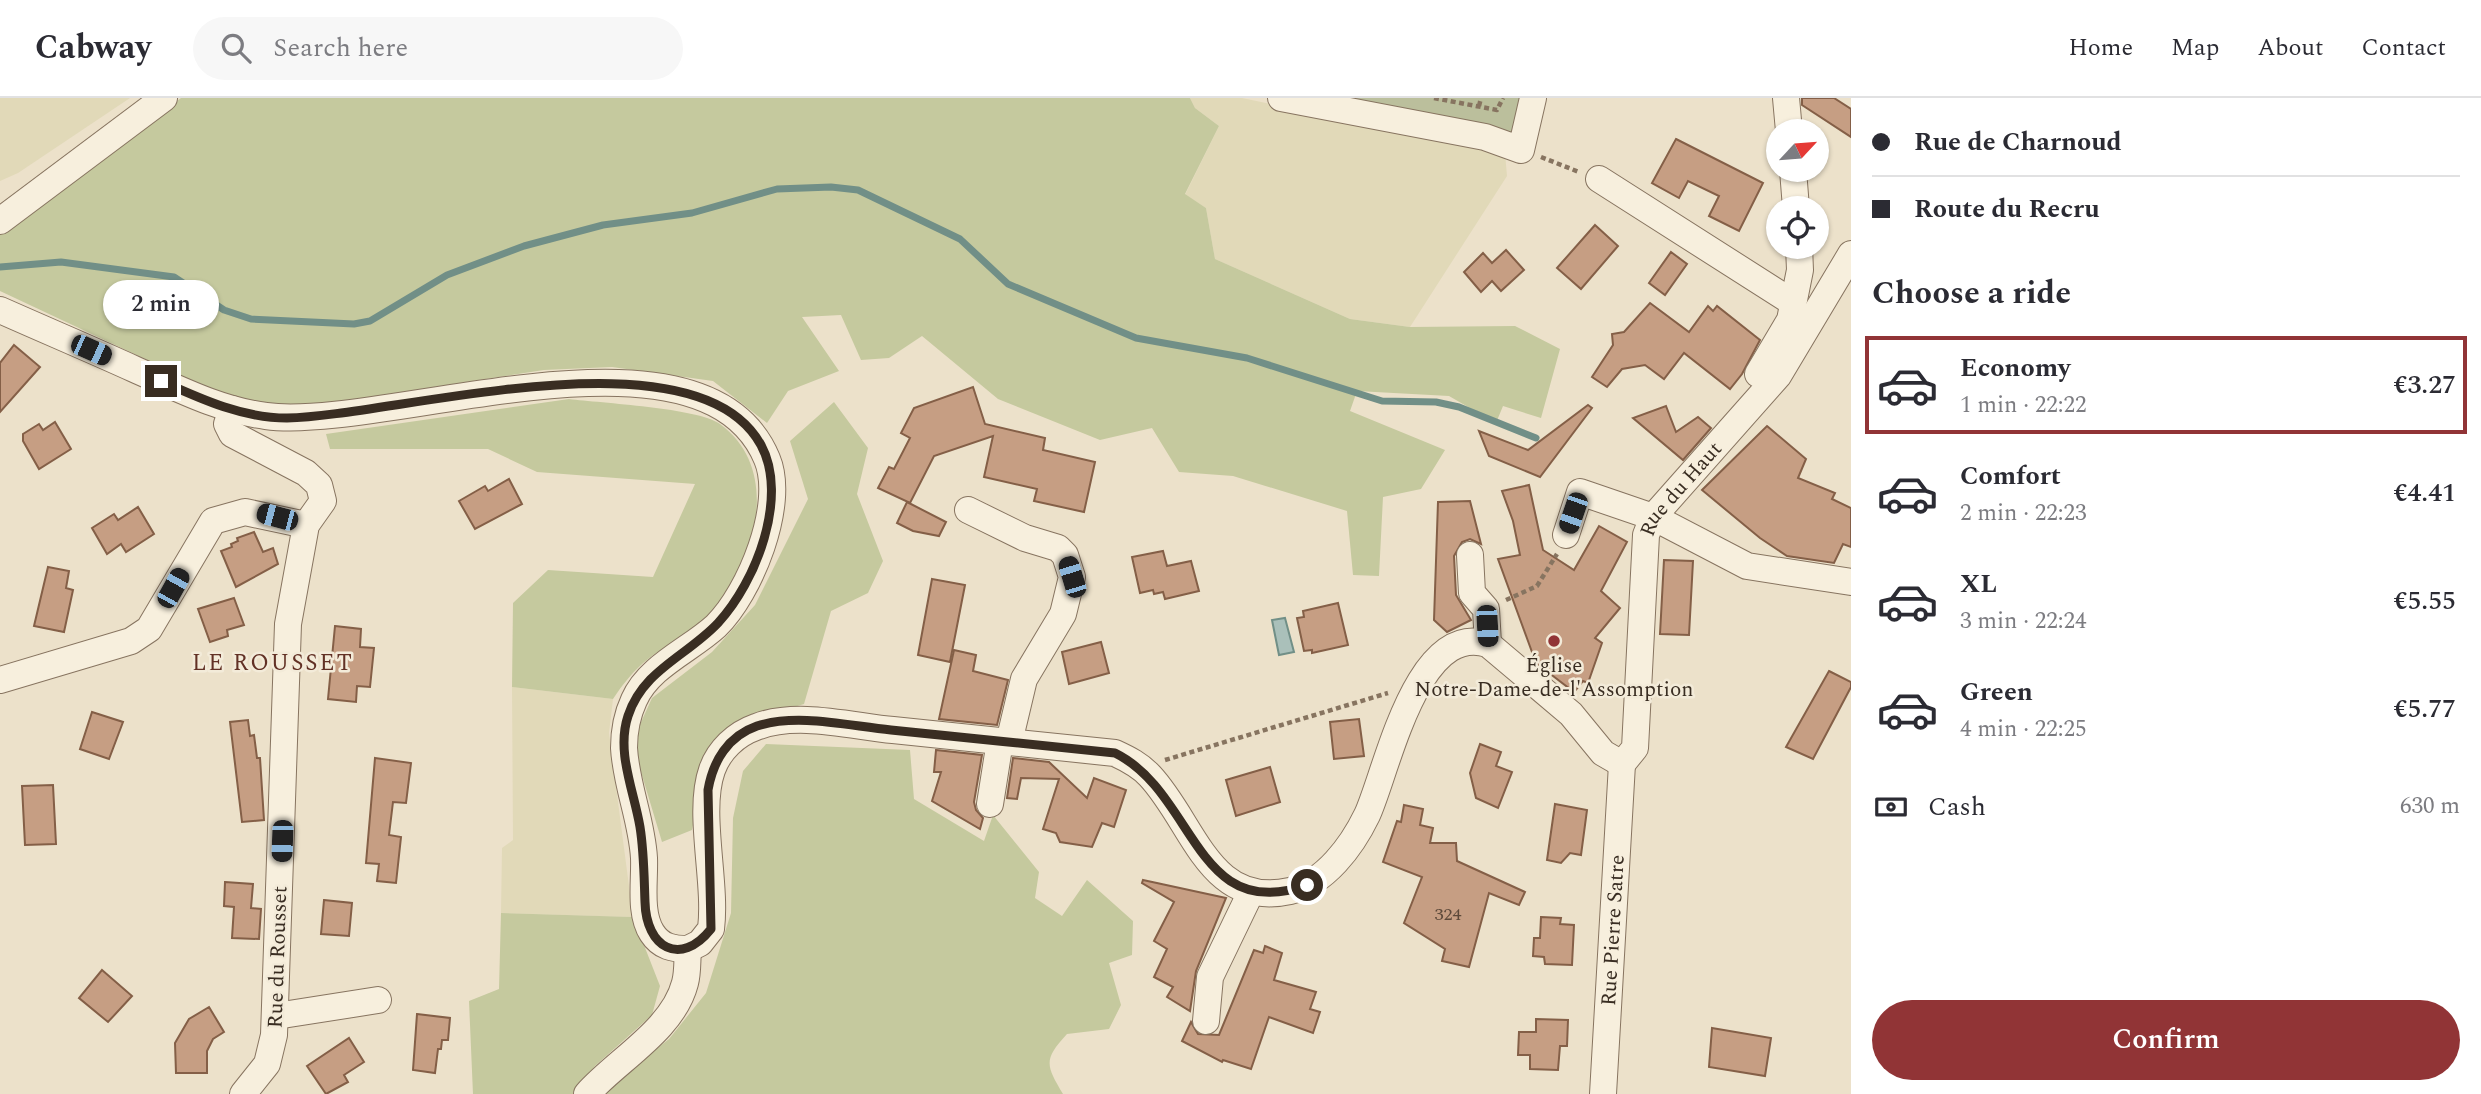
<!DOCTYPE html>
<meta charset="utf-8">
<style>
:root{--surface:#fff;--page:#f7f7f7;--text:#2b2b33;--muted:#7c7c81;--line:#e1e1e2;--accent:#913436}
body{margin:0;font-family:Spectral,serif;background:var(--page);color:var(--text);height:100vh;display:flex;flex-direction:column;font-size:26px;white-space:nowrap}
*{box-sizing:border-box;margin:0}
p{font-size:23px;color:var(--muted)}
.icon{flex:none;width:38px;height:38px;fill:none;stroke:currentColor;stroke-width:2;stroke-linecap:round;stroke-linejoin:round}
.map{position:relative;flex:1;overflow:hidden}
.drawer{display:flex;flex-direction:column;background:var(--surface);width:630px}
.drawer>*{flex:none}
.hud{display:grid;align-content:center;height:154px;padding:0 21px;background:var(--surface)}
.needle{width:46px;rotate:64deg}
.controls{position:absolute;left:1766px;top:21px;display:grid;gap:14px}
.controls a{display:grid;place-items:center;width:63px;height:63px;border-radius:50%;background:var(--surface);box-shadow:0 2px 5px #0004;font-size:35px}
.end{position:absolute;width:32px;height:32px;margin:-16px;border:9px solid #392d22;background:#fff;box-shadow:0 0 0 4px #fff}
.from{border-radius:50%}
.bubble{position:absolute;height:49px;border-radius:24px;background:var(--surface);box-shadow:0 2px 5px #0004;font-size:23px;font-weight:600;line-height:49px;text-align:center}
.car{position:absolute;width:21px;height:42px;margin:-21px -10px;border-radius:9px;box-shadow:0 0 5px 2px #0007;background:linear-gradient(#222 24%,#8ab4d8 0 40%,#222 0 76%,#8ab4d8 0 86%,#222 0)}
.hud b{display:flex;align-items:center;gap:24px;height:66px;font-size:26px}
.hud b+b{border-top:2px solid var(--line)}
.hud i{width:18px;height:18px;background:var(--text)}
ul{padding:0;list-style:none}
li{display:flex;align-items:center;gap:21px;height:98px;margin:0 14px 10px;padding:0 7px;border:4px solid transparent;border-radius:0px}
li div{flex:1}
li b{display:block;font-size:26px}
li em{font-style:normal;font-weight:600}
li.current{border-color:var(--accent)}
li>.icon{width:63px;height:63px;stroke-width:1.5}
h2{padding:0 21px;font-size:32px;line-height:84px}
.pay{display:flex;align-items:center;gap:18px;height:77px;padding:0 21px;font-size:26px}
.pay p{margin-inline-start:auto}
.cta{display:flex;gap:14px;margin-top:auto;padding:14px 21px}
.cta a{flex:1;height:80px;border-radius:42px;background:var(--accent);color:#fff;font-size:28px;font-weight:600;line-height:80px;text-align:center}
header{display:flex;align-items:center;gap:42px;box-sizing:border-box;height:98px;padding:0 35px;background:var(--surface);border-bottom:2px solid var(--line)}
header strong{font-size:33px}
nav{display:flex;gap:38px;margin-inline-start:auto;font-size:24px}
.search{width:490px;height:63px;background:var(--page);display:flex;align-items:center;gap:18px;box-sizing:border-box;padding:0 24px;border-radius:38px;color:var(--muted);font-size:26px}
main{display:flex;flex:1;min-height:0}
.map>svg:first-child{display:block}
.farmland{fill:#e1d9b8}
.green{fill:#c5c99e}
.cemetery{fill:#bbbf9c}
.water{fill:#aac0ba;stroke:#718f87;stroke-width:2}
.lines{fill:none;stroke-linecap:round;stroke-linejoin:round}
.stream{stroke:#718f87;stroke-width:7}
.building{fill:#c69e83;stroke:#845f47;stroke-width:2}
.minor-casing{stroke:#877460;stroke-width:28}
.path{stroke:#877460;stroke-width:4.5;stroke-dasharray:5 3.5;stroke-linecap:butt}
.minor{stroke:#f7efdd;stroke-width:26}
.route{stroke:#392d22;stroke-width:9}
.poi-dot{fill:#913436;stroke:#f3ebd9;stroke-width:2.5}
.labels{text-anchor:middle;stroke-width:5;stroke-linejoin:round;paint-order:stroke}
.number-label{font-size:18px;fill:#5c493a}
.street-label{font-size:21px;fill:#392d22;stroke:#f3ebd9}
.poi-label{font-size:21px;fill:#392d22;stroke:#f3ebd9}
.neighbourhood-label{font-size:23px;letter-spacing:2px;fill:#623125;stroke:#f3ebd9}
</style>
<header>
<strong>Cabway</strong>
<div class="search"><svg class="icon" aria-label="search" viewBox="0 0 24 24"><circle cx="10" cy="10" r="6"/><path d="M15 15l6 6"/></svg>Search here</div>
<nav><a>Home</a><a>Map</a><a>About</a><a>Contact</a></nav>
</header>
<main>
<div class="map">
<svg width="1851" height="996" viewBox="0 0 1851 996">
<rect width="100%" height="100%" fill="#ece1ca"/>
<g class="farmland">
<path d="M0 0H130L18 75 0 83Z"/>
<path d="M1190 0H1242L1505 55 1507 78 1410 229 1350 221 1215 161 1206 110 1185 97 1219 28 1195 10Z"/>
<path d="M512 589 613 601 609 635 633 819 501 815 502 750 513 742Z"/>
</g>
<g class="green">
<path d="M181 0H1190L1195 10 1219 28 1185 96 1206 110 1215 161 1350 221 1410 229 1515 228 1560 251 1541 320 1503 308 1496 325 1449 298 1357 293 1350 313 1445 352 1421 391 1383 399 1379 478 1353 477 1347 413 1233 378 1179 374 1152 330 1100 342 998 301 922 238 889 260 861 262 841 217 802 219 839 273 788 293 767 325 713 283 612 269 544 272 318 307 255 308 209 291 0 193V134Z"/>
<path d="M569 301C600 305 699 310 720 326 780 370 757 456 720 507 703 531 670 544 648 561 633 573 623 586 613 601L512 589 513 505 548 472 653 479 695 386 537 374 488 351H330L326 336Z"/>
<path d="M834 304 868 350 857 396 883 463 868 495 831 513 804 606 737 626 708 651 692 732 662 744 632 644 652 600 712 554 755 507 808 401 790 343Z"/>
<path d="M766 646 910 652 914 701 984 743 993 717 1039 774 1035 800 1062 818 1087 782 1133 823 1132 857 1109 865 1121 907 1109 931 1067 936C1043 962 1046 967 1063 996H603L604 992 669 941 706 895 731 815 733 720 743 673Z"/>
<path d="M501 815 633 819 660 888 652 917 595 968 574 996H473L469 903 499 891Z"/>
</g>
<path class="cemetery" d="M1320 0H1527L1516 33 1506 38Z"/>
<path class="water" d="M1285 520 1294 554 1279 557 1272 522Z"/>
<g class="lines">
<path class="stream" d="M0 169 61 164 174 179 224 212 251 221 354 226 370 223 447 177 524 148 603 127 692 115 777 91 831 89 858 92 960 141 1008 186 1136 240 1247 260 1382 303 1436 304 1459 309 1536 340"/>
</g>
<g class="building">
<path d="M1802 0H1834L1851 11V39L1802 7Z"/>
<path d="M1676 41 1763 85 1739 133 1709 118 1719 98 1688 83 1679 100 1652 85Z"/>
<path d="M1595 127 1618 148 1581 191 1557 170Z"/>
<path d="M1506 152 1524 172 1501 193 1492 183 1481 194 1464 174 1483 155 1492 165Z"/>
<path d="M1671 154 1687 166 1665 197 1649 185Z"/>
<path d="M1650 205 1689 234 1708 208 1713 213 1717 208 1760 242 1742 276 1730 291 1684 255 1664 281 1645 267 1622 271 1607 289 1592 279 1613 247 1612 236 1624 234Z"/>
<path d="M14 247 40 269 0 314V265Z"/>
<path d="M973 289 985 326 1045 340 1043 352 1095 364 1084 414 1034 403 1037 391 984 379 993 338 934 358 910 405 878 390 889 369 894 371 910 340 901 335 914 310Z"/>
<path d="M1588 307 1592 310 1540 379 1489 358 1479 333 1528 352Z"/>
<path d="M1666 308 1676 334 1698 319 1711 330 1683 362 1633 320Z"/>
<path d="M55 324 71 351 39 371 23 343V336L39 326 43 332Z"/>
<path d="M1767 328 1806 361 1798 380 1835 395 1832 401 1851 410V449L1843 446 1834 465 1787 458 1760 440 1702 392Z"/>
<path d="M509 381 522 406 475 431 459 403 485 388 488 393Z"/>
<path d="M1529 387 1543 452 1574 472 1599 428 1627 444 1601 493 1620 510 1595 540 1602 545 1588 585 1583 583 1574 594 1536 565 1498 461 1520 457 1513 423 1502 393Z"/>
<path d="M1470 403 1481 446 1470 441 1462 444 1454 458 1456 497 1471 522 1447 534 1434 522 1438 404Z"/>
<path d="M907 404 946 424 939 438 913 433 897 425Z"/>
<path d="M138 409 154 436 126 454 121 446 107 456 92 430 114 416 118 422Z"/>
<path d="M254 434 263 454 273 450 278 466 236 489 221 453 232 449 231 446 238 443 237 440Z"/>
<path d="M1163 453 1167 468 1191 463 1199 493 1165 501 1163 494 1154 496 1153 492 1140 495 1132 459Z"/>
<path d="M1664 462 1693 463 1689 537 1660 536Z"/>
<path d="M48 469 69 473 66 490 73 492 64 534 34 528Z"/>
<path d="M932 481 965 487 950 564 918 557Z"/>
<path d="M234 500 244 527 227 532 228 538 210 544 198 511Z"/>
<path d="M1338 505 1348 547 1312 555V552L1304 553 1297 520 1304 519 1303 513Z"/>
<path d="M335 528 361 531 360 549 374 550 370 589 357 588 356 604 328 601Z"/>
<path d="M1101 544 1109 575 1069 586 1062 554Z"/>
<path d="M954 552 976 557 973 573 1008 582 997 627 939 621Z"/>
<path d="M1829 573 1851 584V589L1813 661 1786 649Z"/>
<path d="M92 614 123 624 109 661 80 651Z"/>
<path d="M1359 621 1364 658 1334 661 1330 624Z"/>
<path d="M248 622 250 638 254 637 257 660H260L264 722 242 724 230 624Z"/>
<path d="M1480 646 1501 654 1496 668 1512 674 1498 710 1476 700 1470 675Z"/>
<path d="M936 652 982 657 974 704 976 712 983 720 980 731 932 703 941 674H934Z"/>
<path d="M375 660 411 665 406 705 393 704 389 737 401 739 396 785 377 783 379 766 366 765Z"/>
<path d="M1013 660 1049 664 1087 700 1094 680 1126 692 1114 729 1102 725 1092 749 1060 744 1056 735 1043 731 1059 681 1021 680 1017 701 1007 700Z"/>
<path d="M1270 669 1280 704 1236 718 1226 682Z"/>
<path d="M53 687 56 746 25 747 22 688Z"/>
<path d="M1555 706 1587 712 1581 757 1570 755 1561 765 1547 762Z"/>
<path d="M1404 707 1423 711 1420 727 1433 730 1430 745H1456L1457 763 1525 794 1519 807 1489 795 1469 869 1442 863 1445 851 1404 825 1422 779 1383 764 1397 723 1401 724Z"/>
<path d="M1143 782 1226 800 1196 873 1190 913 1167 899 1173 889 1154 879 1167 851 1154 843 1174 804 1142 785Z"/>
<path d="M225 784 253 786 251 810 261 811 259 841 232 840 234 809 224 808Z"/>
<path d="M324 802 352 805 349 838 321 836Z"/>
<path d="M1541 819 1561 820 1560 826 1574 827 1572 867 1545 866 1544 859 1533 858 1534 840H1540Z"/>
<path d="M1265 848 1282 855 1274 882 1316 894 1310 911 1320 914 1313 935 1269 919 1251 971 1223 962 1222 964 1182 943 1191 924 1198 936 1219 937 1254 852 1263 855Z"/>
<path d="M102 872 132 898 108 924 79 900Z"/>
<path d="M209 909 224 934 213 941 207 953V975H176L175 945 189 921Z"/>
<path d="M417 916 450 920 448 942H442L441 951H438L435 975 413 972Z"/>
<path d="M1536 921 1568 922 1567 948H1560L1558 972 1530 971V957H1518L1519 934H1536Z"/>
<path d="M1712 930 1771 940 1765 978 1709 969Z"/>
<path d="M349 940 364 964 344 977 348 984 326 996 307 968Z"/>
</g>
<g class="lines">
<g class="minor-casing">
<g id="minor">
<path d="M1281 0 1485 39 1521 52 1533 0"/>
<path d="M1786 0 1789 33"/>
<path d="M1793 72 1796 110"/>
<path d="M1599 81 1792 204"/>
<path d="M0 123 164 0"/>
<path d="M0 212C45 232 90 251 134 271 177 290 219 312 266 318 385 334 704 209 767 361 786 406 750 495 716 528 690 552 649 568 634 602 627 617 624 633 624 650 626 687 642 723 644 760 645 783 639 815 652 835 661 849 673 851 688 851"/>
<path d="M1758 276 1790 222 1800 172 1799 149"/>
<path d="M232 311 227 326 232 336 306 375 319 387 323 403 306 427 288 526 274 937 267 966 243 996"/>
<path d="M968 412 1025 440 1058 450 1065 457 1072 479 1063 516 1024 581 1009 644"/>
<path d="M1566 437 1580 394 1653 419 1747 468 1851 484"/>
<path d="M1470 457 1472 495 1486 511 1488 546"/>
<path d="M0 582 131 543 149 531 213 423 245 414 306 427"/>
<path id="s1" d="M1622 666 1635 650 1646 437 1653 419 1778 278 1851 156"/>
<path d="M990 706 1000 643"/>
<path d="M688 851 700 845 711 831C717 784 697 714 712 672 719 652 736 636 756 629 797 613 851 628 893 632 967 640 1041 647 1115 655 1128 661 1140 667 1150 678 1194 725 1209 811 1290 793 1325 785 1352 748 1367 717 1387 674 1416 523 1488 546L1571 616 1603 655 1622 666"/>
<path d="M276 918 378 902"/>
<path d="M1206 923 1210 879 1251 794"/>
<path d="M587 996C617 962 673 932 685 885 688 874 687 862 688 851"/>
<path id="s2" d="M1603 996 1622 666"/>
</g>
</g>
<g class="path">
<path d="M1434 0 1497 12 1503 0"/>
<path d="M1479 8 1481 0"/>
<path d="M1541 59 1579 74"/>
<path d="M1506 502 1537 488 1557 456"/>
<path d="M1165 662 1388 595"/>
</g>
<use href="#minor" class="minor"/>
</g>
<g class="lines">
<path class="route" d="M161 283C201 301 242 320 287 320 395 318 696 228 761 347 789 399 756 484 718 525 687 558 643 572 628 618 616 654 634 693 640 729 644 754 644 778 645 804 646 849 680 870 711 831L708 692C713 663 728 638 757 628 798 615 849 628 891 632 966 640 1040 647 1115 655 1196 695 1195 827 1307 787"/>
</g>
<circle class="poi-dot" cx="1554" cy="543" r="7"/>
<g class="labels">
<g class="number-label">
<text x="1448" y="822">324</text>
</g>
<g class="street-label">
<text dy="7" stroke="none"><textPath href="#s1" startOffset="292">Rue du Haut</textPath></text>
<text dy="7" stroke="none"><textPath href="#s2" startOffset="164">Rue Pierre Satre</textPath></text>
<text transform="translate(277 859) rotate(-88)" y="7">Rue du Rousset</text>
</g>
<g class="poi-label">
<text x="1554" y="574">Église<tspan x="1554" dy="24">Notre-Dame-de-l'Assomption</tspan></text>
</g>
<g class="neighbourhood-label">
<text x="273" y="572">LE ROUSSET</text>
</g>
</g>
</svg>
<div class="controls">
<a><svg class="needle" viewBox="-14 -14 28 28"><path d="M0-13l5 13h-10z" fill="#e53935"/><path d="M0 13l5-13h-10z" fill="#7c7c81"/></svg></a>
<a><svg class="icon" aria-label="locate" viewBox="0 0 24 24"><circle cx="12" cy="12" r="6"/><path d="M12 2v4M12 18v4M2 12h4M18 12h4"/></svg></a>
</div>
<i class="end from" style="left:1307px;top:787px"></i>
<i class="end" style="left:161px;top:283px"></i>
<div class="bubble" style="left:103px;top:182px;width:116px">2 min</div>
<i class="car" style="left:91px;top:252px;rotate:114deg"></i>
<i class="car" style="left:1573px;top:415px;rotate:199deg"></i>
<i class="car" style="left:277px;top:419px;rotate:285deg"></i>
<i class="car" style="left:1072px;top:479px;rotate:343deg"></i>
<i class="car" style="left:173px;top:490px;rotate:29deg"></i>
<i class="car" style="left:1487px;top:528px;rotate:177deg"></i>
<i class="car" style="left:282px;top:743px;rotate:182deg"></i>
</div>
<section class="drawer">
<div class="hud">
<b><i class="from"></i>Rue de Charnoud</b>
<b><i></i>Route du Recru</b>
</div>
<h2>Choose a ride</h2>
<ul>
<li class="current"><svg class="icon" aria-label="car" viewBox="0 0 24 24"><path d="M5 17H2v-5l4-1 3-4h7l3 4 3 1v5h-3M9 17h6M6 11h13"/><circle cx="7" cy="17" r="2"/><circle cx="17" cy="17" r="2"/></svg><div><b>Economy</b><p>1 min · 22:22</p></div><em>€3.27</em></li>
<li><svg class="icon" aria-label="car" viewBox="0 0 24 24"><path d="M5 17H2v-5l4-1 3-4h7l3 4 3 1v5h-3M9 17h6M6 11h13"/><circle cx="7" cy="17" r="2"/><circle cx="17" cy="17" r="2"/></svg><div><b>Comfort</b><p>2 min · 22:23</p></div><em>€4.41</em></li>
<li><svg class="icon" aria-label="car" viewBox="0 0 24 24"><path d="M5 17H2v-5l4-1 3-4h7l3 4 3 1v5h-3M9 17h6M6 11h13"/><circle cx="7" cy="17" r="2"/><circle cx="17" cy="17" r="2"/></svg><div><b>XL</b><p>3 min · 22:24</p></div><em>€5.55</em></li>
<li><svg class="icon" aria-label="car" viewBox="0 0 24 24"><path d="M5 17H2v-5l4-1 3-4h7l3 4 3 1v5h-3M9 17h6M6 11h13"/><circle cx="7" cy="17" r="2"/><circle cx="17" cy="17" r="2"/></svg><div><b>Green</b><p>4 min · 22:25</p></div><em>€5.77</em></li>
</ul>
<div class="pay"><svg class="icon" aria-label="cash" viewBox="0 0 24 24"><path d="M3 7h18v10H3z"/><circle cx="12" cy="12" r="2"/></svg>Cash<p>630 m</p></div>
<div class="cta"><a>Confirm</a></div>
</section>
</main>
